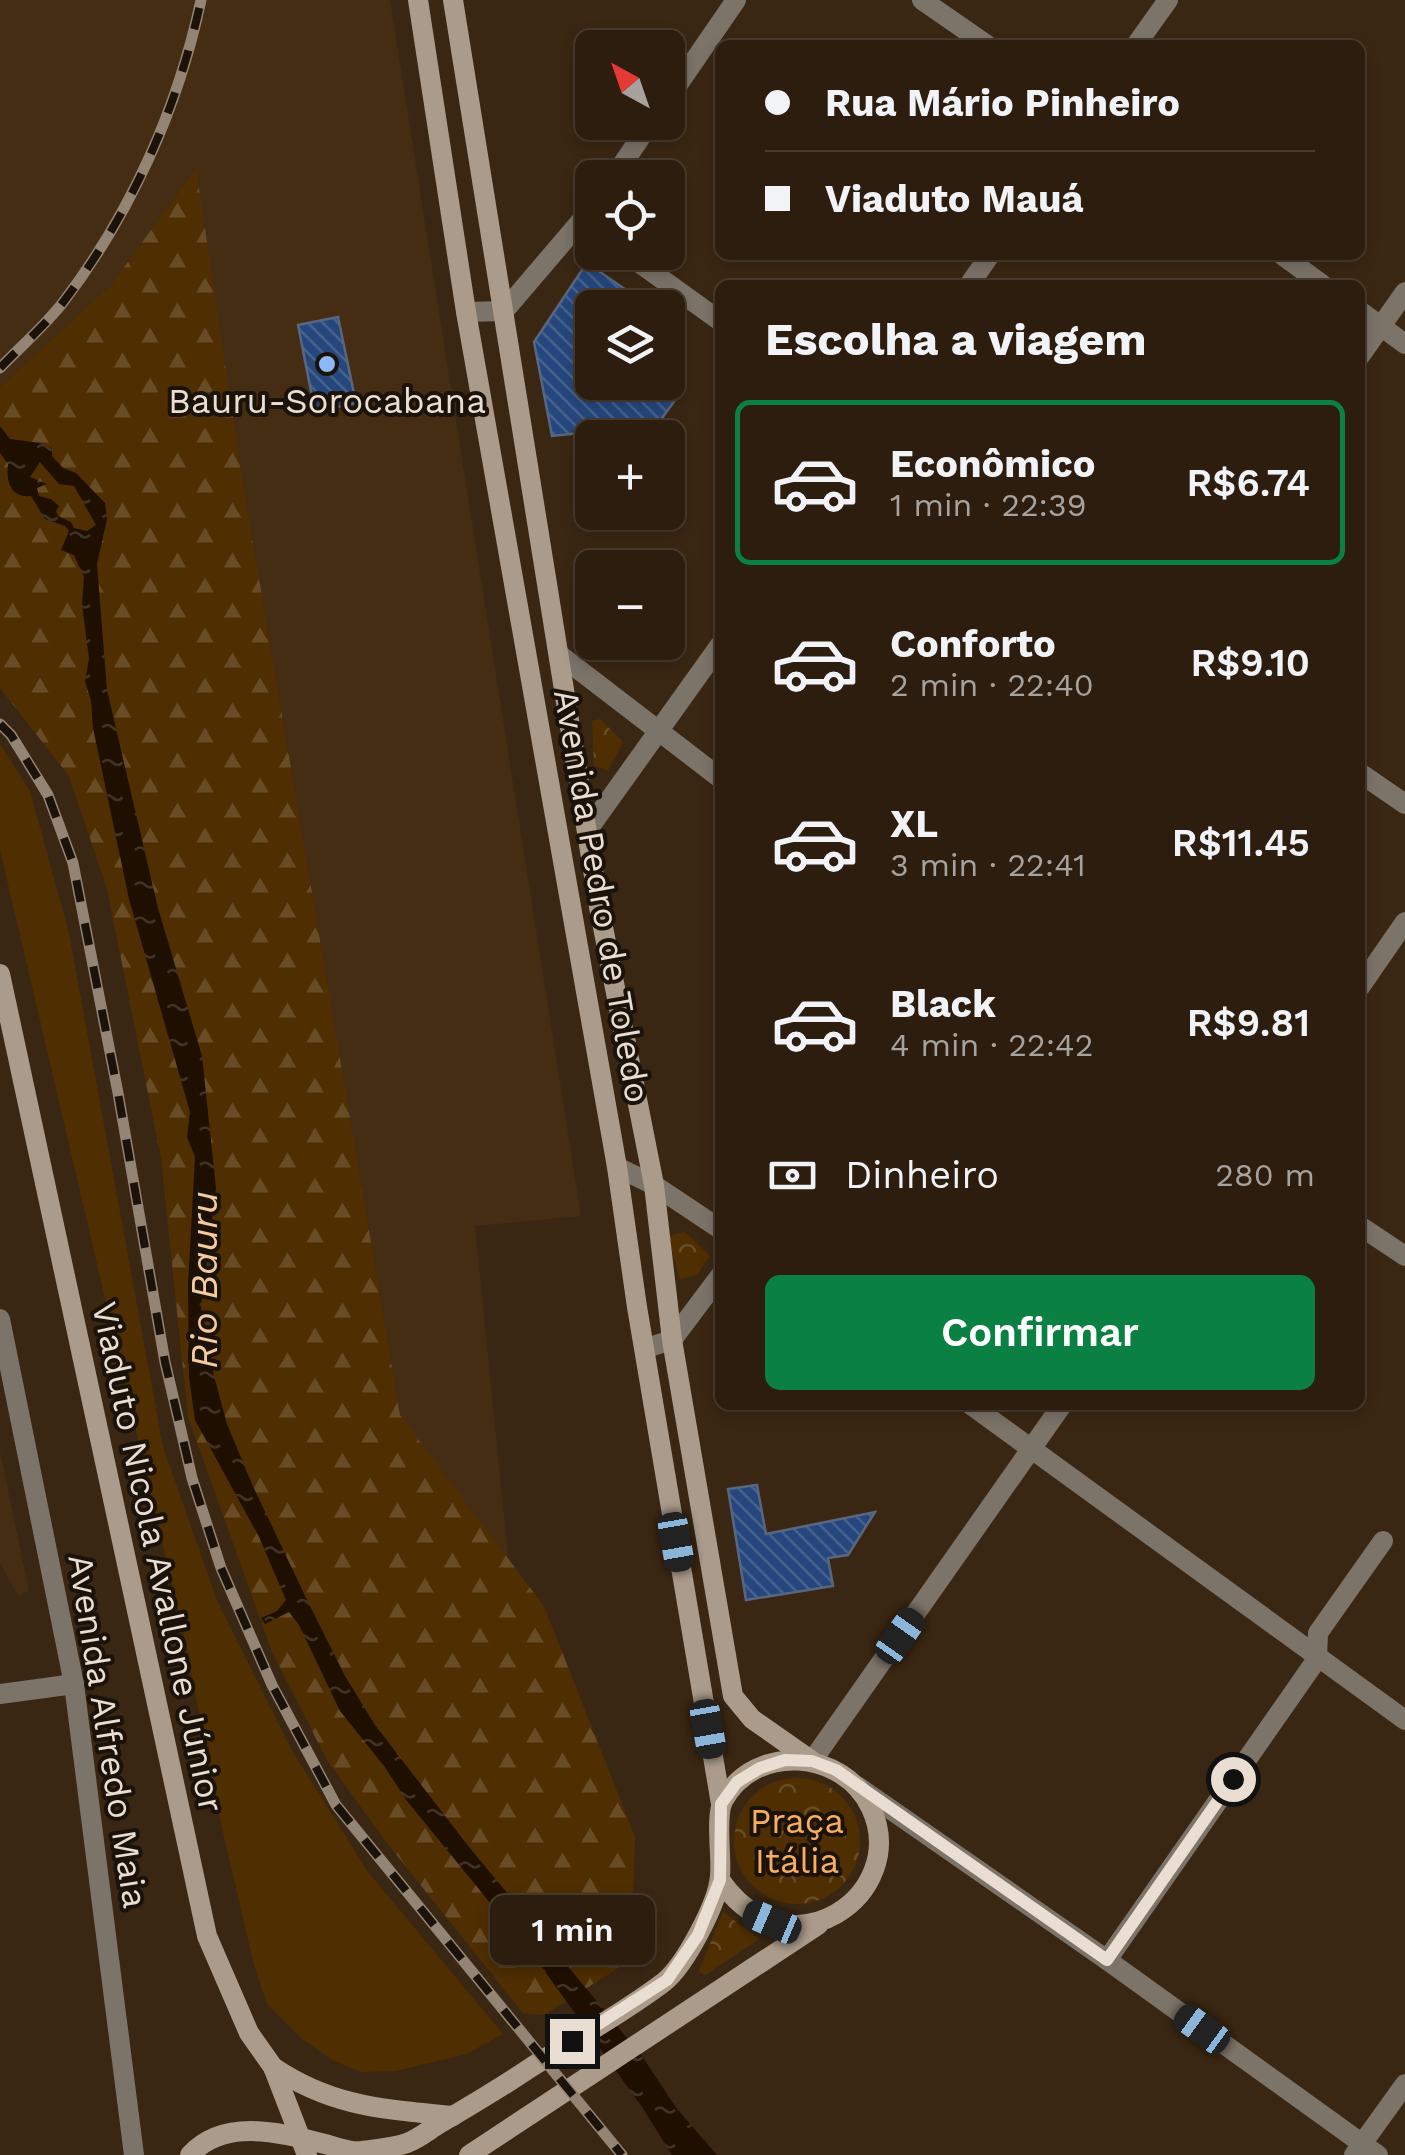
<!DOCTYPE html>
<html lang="pt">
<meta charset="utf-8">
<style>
:root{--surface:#2c1d0e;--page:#382a1c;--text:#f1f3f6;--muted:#a6a29e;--line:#483b2e;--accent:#0b8043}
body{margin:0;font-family:"Work Sans",sans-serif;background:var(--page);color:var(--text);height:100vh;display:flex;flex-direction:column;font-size:38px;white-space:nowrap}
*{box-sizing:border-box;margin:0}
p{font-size:32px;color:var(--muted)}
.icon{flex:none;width:55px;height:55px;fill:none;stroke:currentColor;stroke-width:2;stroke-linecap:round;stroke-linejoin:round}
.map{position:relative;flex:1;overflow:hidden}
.sheet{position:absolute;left:715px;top:280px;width:650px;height:1130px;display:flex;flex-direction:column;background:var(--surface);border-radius:15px;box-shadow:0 5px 15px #0003,0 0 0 2px var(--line)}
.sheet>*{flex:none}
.top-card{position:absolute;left:715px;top:40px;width:650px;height:220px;border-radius:15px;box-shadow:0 5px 15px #0003,0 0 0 2px var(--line);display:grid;align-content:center;height:220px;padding:0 50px;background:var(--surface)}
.needle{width:65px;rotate:320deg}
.controls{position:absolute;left:575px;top:30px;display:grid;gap:20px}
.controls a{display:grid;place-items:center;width:110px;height:110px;border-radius:15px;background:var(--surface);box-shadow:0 5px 15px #0003,0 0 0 2px var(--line);font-size:50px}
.end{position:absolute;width:45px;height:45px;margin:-22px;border:12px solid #eaddd1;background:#111;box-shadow:0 0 0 5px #111}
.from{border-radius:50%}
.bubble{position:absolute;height:70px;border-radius:15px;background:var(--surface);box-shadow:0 5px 15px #0003,0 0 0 2px var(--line);font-size:32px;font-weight:600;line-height:70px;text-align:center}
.car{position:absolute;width:30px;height:60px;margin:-30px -15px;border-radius:12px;box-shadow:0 0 8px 2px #0007;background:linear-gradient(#222 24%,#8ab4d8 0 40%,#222 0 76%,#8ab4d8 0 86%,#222 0)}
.top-card b{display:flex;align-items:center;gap:35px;height:95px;font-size:38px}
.top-card b+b{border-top:2px solid var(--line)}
.top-card i{width:25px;height:25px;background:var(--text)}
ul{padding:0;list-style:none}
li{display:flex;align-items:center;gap:30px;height:165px;margin:0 20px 15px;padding:0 30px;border:5px solid transparent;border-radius:15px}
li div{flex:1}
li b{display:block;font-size:38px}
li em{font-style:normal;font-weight:600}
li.active{border-color:var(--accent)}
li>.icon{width:90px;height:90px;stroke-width:1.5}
h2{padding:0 50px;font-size:45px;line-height:120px}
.pay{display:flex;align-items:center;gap:25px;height:110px;padding:0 50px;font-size:38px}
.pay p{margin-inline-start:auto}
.cta{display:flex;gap:20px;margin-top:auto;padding:20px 50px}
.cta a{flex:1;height:115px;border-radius:15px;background:var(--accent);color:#fff;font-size:40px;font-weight:600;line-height:115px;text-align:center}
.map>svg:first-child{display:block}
.built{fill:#442d12}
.green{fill:#4f2e02}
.forest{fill:url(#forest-firs)}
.park{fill:url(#park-crowns)}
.water{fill:url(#water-ripples);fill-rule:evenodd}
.building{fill:url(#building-back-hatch);stroke:#58677f;stroke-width:2.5}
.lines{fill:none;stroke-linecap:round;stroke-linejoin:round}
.street{stroke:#7c7369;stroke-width:20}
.secondary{stroke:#aa9b8b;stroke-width:20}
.rail-casing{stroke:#948474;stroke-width:11}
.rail{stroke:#1b120a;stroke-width:8;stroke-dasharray:22;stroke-linecap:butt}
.route{stroke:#eaddd1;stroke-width:12}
.poi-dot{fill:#8db9fc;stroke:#1b120a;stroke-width:4}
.labels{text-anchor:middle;stroke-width:8;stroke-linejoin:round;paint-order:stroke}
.poi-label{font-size:35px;fill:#eaddd1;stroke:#1b120a}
.street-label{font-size:35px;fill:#eaddd1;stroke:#1b120a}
.park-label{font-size:35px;fill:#f7af5f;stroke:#1b120a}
.water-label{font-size:38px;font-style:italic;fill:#f5ca9d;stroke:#1b120a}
</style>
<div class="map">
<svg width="1405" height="2155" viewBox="0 0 1405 2155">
<defs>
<pattern id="forest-firs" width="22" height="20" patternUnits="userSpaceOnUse" patternTransform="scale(2.5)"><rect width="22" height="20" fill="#4f2e02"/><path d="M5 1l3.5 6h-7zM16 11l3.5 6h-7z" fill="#684c26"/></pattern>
<pattern id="park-crowns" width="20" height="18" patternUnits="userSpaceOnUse" patternTransform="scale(2.5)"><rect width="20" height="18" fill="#4f2e02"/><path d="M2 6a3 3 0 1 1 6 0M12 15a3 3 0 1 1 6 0" fill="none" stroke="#684c26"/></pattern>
<pattern id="water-ripples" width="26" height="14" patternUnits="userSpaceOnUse" patternTransform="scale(2.5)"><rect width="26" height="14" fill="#1f0f01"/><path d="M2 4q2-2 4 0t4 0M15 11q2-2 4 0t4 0" fill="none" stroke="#403225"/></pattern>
<pattern id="building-back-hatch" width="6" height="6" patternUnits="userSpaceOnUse" patternTransform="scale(2.5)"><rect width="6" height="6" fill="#26477d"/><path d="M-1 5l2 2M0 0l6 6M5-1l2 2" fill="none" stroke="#46618e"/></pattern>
</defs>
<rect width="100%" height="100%" fill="#3a2713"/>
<g class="built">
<path d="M0 0H390L581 1216 475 1226 512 1597 432 1606 240 465 195 169 111 285 0 387Z"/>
<path d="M0 1451 29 1591 18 1596 0 1563Z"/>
</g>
<path class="green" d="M0 744 30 791 69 933 163 1447 218 1603 291 1749 368 1872 503 2034 467 2054 396 2071 361 2072 332 2060 302 2039 267 2004 254 1965 221 1824 184 1635 0 850Z"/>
<path class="forest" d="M196 168 240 465 400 1415 543 1605 555 1634 635 1837 631 1960 544 2015 523 2013 387 1843 327 1760 272 1652 188 1417 161 1158 107 889 69 776 0 688V387L111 285Z"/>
<g class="park">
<path d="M600 719 623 742 608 771 594 765 592 721Z"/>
<path d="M685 1232 710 1256 697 1275 680 1279 668 1236Z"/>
<circle cx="797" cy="1841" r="63"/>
<path d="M723 1912 759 1939 705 1975 699 1971Z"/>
</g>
<path class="water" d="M0 426 10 439 40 443 52 448V456L63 468 76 473 105 503 107 519 97 564 107 690 158 908 202 1056 216 1188 201 1307 214 1376 227 1424 252 1484 308 1602 345 1676 375 1725 469 1847 642 2056 677 2109 717 2155H672L642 2107 536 1959 407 1801 384 1766 340 1711 299 1625 289 1612 265 1624 261 1618 277 1611 286 1600 259 1537 195 1420 189 1377 188 1285 195 1157 187 1137 190 1112 129 899 93 728 91 701 85 681 89 659 82 604 84 577 74 555 61 550 69 531 65 526 45 519 31 496C10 498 6 481 8 464L0 453ZM40 462 59 484 74 486 96 525 87 531 74 528 71 522 58 516 56 511 59 506 51 499 39 496 37 488 47 484 30 477Z"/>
<g class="building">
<path d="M593 267 652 308H592V382H609L601 395 656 382 678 396 657 425 552 436 534 342 582 270Z"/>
<path d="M338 317 356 403 315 412 298 325Z"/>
<path d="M757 1485 766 1534 875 1512 848 1555 828 1558 833 1586 746 1600 728 1489Z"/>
</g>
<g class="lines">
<g class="street">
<path d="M922 0 987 45"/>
<path d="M1136 45 1168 0"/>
<path d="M668 99 736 0"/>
<path d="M613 178 651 122"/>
<path d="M624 252 720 321"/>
<path d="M1282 255 1323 285"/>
<path d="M969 285 990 255"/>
<path d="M1360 311 1405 344"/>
<path d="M466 312 504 311 592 208"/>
<path d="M1360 356 1405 292"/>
<path d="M561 656 720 778"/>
<path d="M1360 773 1405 804"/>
<path d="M587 831 720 645"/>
<path d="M1360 987 1405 922"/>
<path d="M617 1167 654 1185 720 1229"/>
<path d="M1360 1226 1405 1256"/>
<path d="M0 1319 74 1684 134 2155"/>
<path d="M646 1348 672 1340 720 1276"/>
<path d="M971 1405 1405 1720"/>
<path d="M0 1694 74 1684"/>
<path d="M812 1761 1062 1405"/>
<path d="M857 1786 1107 1960 1378 2155"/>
<path d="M1107 1960 1317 1659 1318 1633 1383 1541"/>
<path d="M1354 2155 1405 2084"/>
</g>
<g class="secondary">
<path d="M418 0 466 312 617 1167 637 1307 721 1804"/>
<path d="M453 0 599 907 654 1185 672 1340 733 1696 752 1719 812 1761"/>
<path d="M0 974 207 1936 249 2033 273 2067 307 2155"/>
<path d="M273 2067C332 2107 384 2109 453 2116"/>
<path d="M190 2155C225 2117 281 2133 325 2144 337 2147 350 2153 362 2151 376 2149 393 2148 407 2143 418 2139 429 2130 439 2124 470 2106 500 2088 530 2068 574 2040 622 2014 664 1982 685 1965 718 1903 720 1876 722 1857 715 1817 723 1801 755 1742 844 1750 871 1808 911 1894 789 1980 720 1880"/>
<path d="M469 2155 818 1925"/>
</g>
<g class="rail-casing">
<g id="rail">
<path d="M0 368C21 346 46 325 64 301 131 213 178 108 201 0"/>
<path d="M0 724 11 735 48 795 73 863 118 1093 165 1362 192 1478 221 1568 272 1685 336 1805 622 2155"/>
</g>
</g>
<use href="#rail" class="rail"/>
</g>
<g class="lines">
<path class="route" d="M572 2041 667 1980 698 1935 720 1880 721 1804 737 1782 760 1768 785 1760 812 1761 836 1770 1107 1960 1233 1779"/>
</g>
<circle class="poi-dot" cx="327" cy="364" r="10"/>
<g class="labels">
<g class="poi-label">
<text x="327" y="413">Bauru-Sorocabana</text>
</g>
<g class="street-label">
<text transform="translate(602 896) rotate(80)" y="12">Avenida Pedro de Toledo</text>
<text transform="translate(158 1557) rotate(78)" y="12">Viaduto Nicola Avallone Júnior</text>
<text transform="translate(108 1731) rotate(81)" y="12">Avenida Alfredo Maia</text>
</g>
<g class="park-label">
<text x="797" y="1833">Praça<tspan x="797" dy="40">Itália</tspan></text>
</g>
<g class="water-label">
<text transform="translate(204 1280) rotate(-90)" y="13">Rio Bauru</text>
</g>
</g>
</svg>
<div class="controls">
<a><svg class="needle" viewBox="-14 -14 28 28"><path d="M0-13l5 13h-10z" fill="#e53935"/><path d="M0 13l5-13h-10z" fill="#a6a29e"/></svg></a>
<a><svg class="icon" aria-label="locate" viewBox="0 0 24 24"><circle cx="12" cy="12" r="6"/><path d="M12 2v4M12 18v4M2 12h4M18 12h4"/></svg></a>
<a><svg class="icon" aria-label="layers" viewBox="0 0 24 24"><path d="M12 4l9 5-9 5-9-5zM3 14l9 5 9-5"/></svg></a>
<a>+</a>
<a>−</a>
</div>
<i class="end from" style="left:1233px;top:1779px"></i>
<i class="end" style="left:572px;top:2041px"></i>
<div class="bubble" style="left:490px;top:1895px;width:165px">1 min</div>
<i class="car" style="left:676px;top:1542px;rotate:170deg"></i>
<i class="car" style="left:900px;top:1636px;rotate:35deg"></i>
<i class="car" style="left:708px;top:1729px;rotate:170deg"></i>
<i class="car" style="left:772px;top:1922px;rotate:293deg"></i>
<i class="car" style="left:1202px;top:2029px;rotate:306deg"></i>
<div class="top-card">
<b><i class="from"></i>Rua Mário Pinheiro</b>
<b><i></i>Viaduto Mauá</b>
</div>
<section class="sheet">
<h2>Escolha a viagem</h2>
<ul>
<li class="active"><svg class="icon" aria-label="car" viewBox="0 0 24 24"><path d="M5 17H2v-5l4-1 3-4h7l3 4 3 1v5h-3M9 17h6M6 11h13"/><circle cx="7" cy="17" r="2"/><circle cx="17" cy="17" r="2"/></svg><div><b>Econômico</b><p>1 min · 22:39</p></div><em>R$6.74</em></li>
<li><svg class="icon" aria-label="car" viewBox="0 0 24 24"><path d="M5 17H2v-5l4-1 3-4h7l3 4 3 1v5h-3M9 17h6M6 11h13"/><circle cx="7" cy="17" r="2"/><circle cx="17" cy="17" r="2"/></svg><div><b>Conforto</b><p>2 min · 22:40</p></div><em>R$9.10</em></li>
<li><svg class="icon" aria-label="car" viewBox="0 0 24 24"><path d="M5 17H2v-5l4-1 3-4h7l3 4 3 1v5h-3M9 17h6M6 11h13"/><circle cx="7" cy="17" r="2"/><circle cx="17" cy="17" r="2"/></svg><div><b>XL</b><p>3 min · 22:41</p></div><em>R$11.45</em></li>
<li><svg class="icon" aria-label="car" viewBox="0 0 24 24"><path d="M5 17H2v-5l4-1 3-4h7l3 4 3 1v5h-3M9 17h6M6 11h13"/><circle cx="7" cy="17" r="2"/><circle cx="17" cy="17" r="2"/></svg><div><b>Black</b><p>4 min · 22:42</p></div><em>R$9.81</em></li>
</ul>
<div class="pay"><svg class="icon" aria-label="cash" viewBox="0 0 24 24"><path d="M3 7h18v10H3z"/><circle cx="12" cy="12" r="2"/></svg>Dinheiro<p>280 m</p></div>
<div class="cta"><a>Confirmar</a></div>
</section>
</div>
